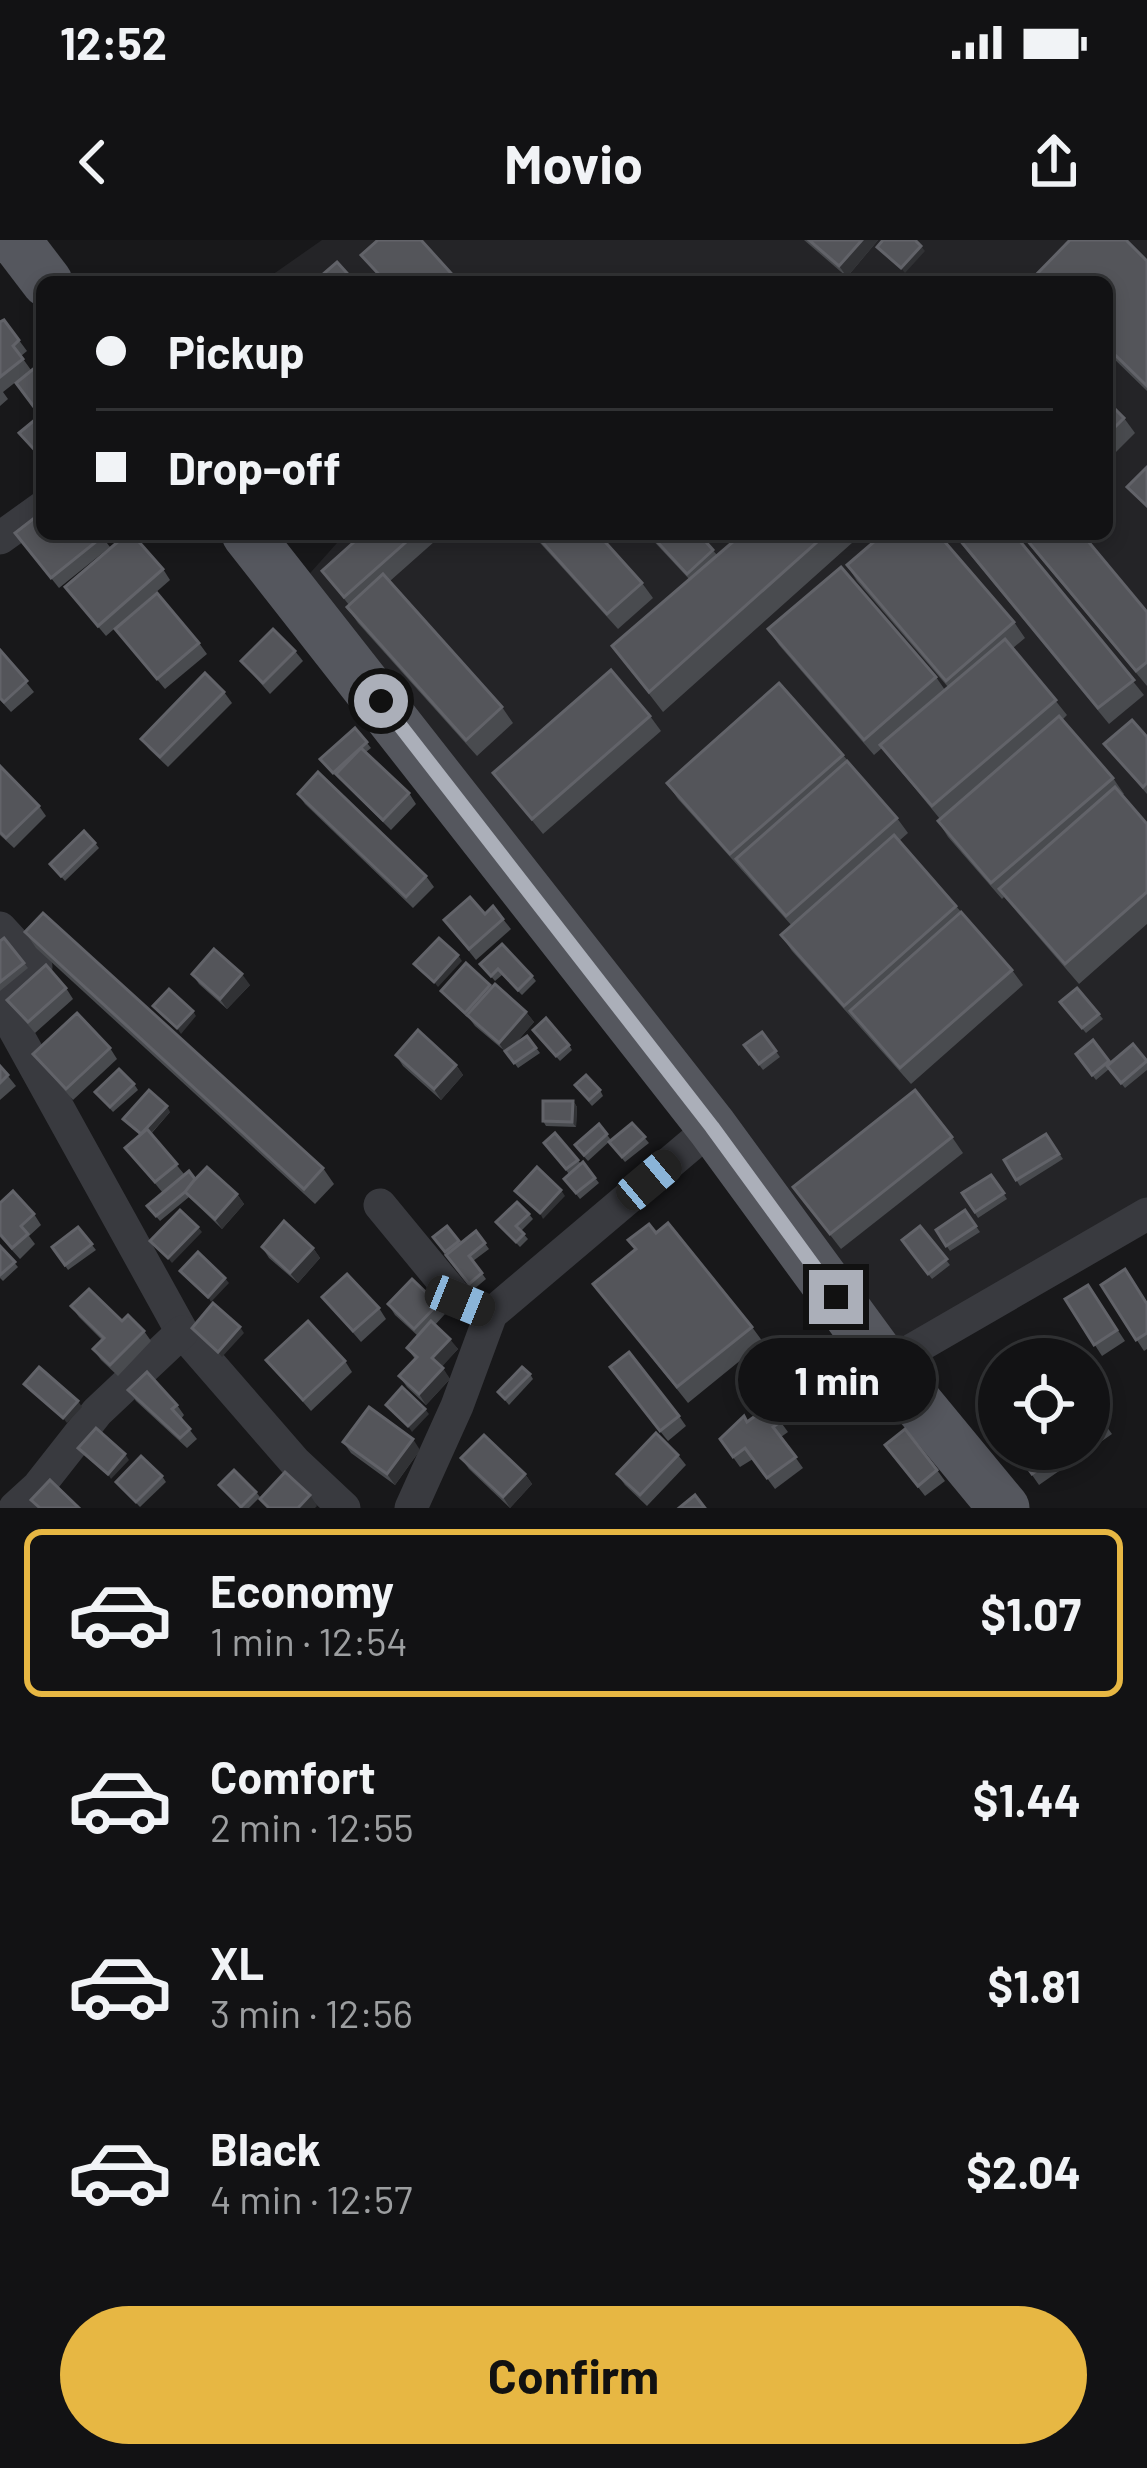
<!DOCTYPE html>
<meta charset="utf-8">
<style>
:root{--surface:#121214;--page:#1b1b1d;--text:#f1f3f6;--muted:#9c9ea0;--line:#313234;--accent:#e7b743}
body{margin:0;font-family:Barlow,sans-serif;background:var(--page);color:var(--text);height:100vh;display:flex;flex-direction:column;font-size:45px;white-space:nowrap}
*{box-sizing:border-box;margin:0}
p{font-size:39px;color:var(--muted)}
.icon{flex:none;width:66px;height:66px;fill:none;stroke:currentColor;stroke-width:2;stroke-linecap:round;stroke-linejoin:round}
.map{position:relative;height:1268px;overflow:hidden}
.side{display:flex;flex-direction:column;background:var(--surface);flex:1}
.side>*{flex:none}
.banner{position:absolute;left:36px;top:36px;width:1077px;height:264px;border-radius:18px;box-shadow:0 6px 18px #0003,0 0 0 3px var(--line);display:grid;align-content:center;height:264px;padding:0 60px;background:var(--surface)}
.buttons{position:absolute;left:978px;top:1098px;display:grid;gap:24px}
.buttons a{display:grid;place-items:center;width:132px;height:132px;border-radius:50%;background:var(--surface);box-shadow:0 6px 18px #0003,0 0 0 3px var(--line);font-size:60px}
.end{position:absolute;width:54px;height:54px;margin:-27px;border:15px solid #abafb9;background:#111;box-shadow:0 0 0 6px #111}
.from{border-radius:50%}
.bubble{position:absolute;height:84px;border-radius:42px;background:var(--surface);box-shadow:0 6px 18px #0003,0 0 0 3px var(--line);font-size:39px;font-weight:700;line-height:84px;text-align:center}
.car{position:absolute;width:36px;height:72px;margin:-36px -18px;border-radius:15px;box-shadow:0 0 9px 3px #0007;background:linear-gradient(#222 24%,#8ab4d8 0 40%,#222 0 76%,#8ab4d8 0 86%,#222 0)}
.banner b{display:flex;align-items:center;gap:42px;height:114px;font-size:45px}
.banner b+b{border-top:3px solid var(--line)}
.banner i{width:30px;height:30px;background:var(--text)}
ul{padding:21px 0 0;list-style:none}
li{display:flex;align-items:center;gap:36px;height:168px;margin:0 24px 18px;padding:0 36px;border:6px solid transparent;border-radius:18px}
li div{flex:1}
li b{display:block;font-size:45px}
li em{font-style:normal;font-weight:700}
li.selected{border-color:var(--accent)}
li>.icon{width:108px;height:108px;stroke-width:1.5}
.cta{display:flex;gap:24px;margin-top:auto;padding:24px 60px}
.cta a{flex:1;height:138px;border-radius:72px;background:var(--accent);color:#111;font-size:48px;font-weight:700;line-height:138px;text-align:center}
.status{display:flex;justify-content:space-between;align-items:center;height:84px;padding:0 60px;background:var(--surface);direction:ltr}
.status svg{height:33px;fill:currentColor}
header{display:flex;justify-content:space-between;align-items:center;height:156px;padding:0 60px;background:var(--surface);font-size:54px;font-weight:700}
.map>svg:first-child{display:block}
.built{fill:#242427}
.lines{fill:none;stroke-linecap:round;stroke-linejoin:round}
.street{stroke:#393a3f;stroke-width:33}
.primary{stroke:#55575e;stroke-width:51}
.wall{fill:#494b4f}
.shaded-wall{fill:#313235}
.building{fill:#54555a;stroke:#626369;stroke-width:3}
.route{stroke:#abafb9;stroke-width:15}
</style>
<div class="status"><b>12:52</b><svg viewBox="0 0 49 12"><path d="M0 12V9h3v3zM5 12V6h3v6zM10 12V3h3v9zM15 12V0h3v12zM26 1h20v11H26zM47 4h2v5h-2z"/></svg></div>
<header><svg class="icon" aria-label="back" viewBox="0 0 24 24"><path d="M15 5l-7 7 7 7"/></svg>Movio<svg class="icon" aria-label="share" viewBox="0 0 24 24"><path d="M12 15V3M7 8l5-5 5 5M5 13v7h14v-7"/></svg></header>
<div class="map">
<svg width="1147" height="1268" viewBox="0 0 1147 1268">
<rect width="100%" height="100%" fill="#18181a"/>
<path class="built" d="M322 0H1147V974L886 1125 295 350 345 294H1107V42H262Z"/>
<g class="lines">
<g class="street">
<path d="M0 298 42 268"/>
<path d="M0 688 36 727 0 765"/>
<path d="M1 765 182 1092 295 1222 344 1268"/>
<path d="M380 965 460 1062 491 1074"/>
<path d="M886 1125 1147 974"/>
<path d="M15 1268 38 1247 97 1172 182 1092"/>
<path d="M411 1268 457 1166 491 1074 712 887"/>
</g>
<g class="primary">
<path d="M15 0 47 42"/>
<path d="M247 294 712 887 886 1125 1004 1268"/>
</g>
</g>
<g class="wall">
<path d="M804 0H878L847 37Z"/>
<path d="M1147 21V151L1107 112V42H1038L1034 37Z"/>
<path d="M4 80 27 111 21 116 31 130 3 152 8 159 0 166V82Z"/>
<path d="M1107 161 1124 178 1135 193 1107 221Z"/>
<path d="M15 293 100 294 110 307 59 348Z"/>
<path d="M363 294H443L390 341 502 467 513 483 477 516 358 383 347 367 349 365 322 331Z"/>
<path d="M532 294H598L642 343 653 358 618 389Z"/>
<path d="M647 294H699L717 315 742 294H862L663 472 612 406 689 339Z"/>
<path d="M953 294H1014L1144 455 1109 484Z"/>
<path d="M1020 294H1082L1147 372V446Z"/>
<path d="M847 325 1014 382 1025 398 1013 408 1067 475 1062 480 1113 538 1124 554 1122 555 1147 584V684L1079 744 1004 657 1002 659 948 597 938 581 940 579 882 508 874 515 779 405 768 389 936 437 945 450 948 447 857 341Z"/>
<path d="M163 329 170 340 106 396 65 347Z"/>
<path d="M115 389 199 403 207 414 165 449Z"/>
<path d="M0 410 34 452 11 472 0 460Z"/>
<path d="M295 411 303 421 270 454 241 421Z"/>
<path d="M224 452 232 463 168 527 149 509 141 499Z"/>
<path d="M650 476 661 491 543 594 493 533Z"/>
<path d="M355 488 371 508 366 512 409 553 416 564 391 590 324 524Z"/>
<path d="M1147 497V554L1104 504Z"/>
<path d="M843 515 897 578 908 593 899 601 1012 730 1023 745 911 844 792 711 781 695 792 686 678 559 667 543Z"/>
<path d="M0 526 39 566 46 576 14 608 0 595Z"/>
<path d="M298 554 426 636 434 647 413 668 305 564Z"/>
<path d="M95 603 99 608 65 641 50 624Z"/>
<path d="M485 674 503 679 511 689 476 720 444 680Z"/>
<path d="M25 692 323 928 334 944 315 964 36 708Z"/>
<path d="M4 698 28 728 0 751V701Z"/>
<path d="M480 724 532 736 536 741 522 755 502 735 495 741Z"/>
<path d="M192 734 250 745 227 769 199 744Z"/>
<path d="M492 747 526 772 534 782 513 806 527 796 540 813 518 828 507 813 475 786 469 778 441 751Z"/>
<path d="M66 748 73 759 35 793 7 760Z"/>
<path d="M1077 748 1103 779 1086 793 1060 762Z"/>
<path d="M762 792 780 817 763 830 744 805Z"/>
<path d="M537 795 569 805 572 810 560 821Z"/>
<path d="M1093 800 1111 822 1147 821V830L1125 848 1109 829 1096 840 1076 814Z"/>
<path d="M110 808 117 819 73 860 33 814Z"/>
<path d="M396 815 456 825 463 835 441 860 403 826Z"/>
<path d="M0 826 16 846 0 860Z"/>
<path d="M134 844 138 850 113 872 95 852Z"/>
<path d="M600 850 603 856 592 866 579 851Z"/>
<path d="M573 861 577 867 576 887 546 886 543 881Z"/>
<path d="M170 872 151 894 184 934 163 953 195 939 237 954 244 964 222 989 189 957 160 981 147 966 163 953 125 908 140 895 123 879Z"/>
<path d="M632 883 649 903 625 922 609 902Z"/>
<path d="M599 884 611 900 588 921 579 911Z"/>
<path d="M555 893 581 924 583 922 599 943 580 959 564 939 569 934 544 903Z"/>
<path d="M1046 894 1063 919 1020 946 1004 920Z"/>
<path d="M952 897 963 913 841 1009 793 947Z"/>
<path d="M991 935 1007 959 978 978 962 953Z"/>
<path d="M0 963 34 974 41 985 29 996 35 1004 20 1019 0 997Z"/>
<path d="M965 970 980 992 950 1011 936 990Z"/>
<path d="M529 974 533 979 521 991 528 999 520 1007 496 982Z"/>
<path d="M447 986 460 1004 476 991 489 1009 473 1021 486 1039 473 1050 433 997Z"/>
<path d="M920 986 950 1025 932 1039 902 1000Z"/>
<path d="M78 987 96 1010 68 1030 52 1007Z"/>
<path d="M656 993 752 1087 763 1102 688 1163 593 1044 635 1010 628 1000Z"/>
<path d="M0 1006 18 1027 3 1041 0 1038Z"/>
<path d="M262 1007 313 1008 320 1018 298 1043 269 1018Z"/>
<path d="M1088 1045 1125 1101 1102 1116 1065 1059Z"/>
<path d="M1101 1045 1147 1062V1109L1144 1111Z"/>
<path d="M322 1057 379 1068 386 1079 361 1102Z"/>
<path d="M388 1064H438L445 1074 435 1085 458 1109 441 1127 450 1139 426 1165 407 1147 399 1136 415 1119 407 1108 418 1096 395 1075Z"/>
<path d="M71 1066 122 1081 144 1091 151 1101 118 1136 101 1120 93 1109 102 1100 79 1077Z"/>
<path d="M266 1120 345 1121 352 1132 311 1171Z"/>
<path d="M530 1134 533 1139 509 1165 498 1152Z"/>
<path d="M617 1138 679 1176 686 1186 668 1201Z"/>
<path d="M128 1150 177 1165 184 1175 181 1179 197 1199 187 1208 136 1161Z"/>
<path d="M1089 1162 1112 1194 1039 1245 1014 1209H1089Z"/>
<path d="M769 1166 788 1192 781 1197 803 1228 775 1249 753 1219 740 1227 720 1199Z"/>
<path d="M343 1202 420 1210 395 1245 351 1213Z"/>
<path d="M678 1215 686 1225 647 1266 625 1245 617 1234Z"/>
<path d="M893 1215 937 1230 945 1241 925 1256Z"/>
<path d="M461 1218 525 1234 532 1244 510 1268 469 1229Z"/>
<path d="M162 1236 166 1242 140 1267 116 1242Z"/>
<path d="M219 1245 256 1252 260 1257 249 1268H240Z"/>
</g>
<g class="shaded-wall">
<path d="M862 0H878L847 37 839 26Z"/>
<path d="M921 6 925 11 905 33 901 28Z"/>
<path d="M458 715 462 721 438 747 434 742Z"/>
<path d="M242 734 250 745 227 769 220 759Z"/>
<path d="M490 745 494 750 469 778 465 773Z"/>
<path d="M193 771 196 776 181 794 177 788Z"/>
<path d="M526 772 534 782 506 814 499 803Z"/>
<path d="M456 825 463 835 441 860 434 849Z"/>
<path d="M573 861 577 867 576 887 572 882Z"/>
<path d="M167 866 170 872 145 900 141 894Z"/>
<path d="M561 950 565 956 543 979 540 973Z"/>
<path d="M237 954 244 964 222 989 215 979Z"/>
<path d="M198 987 202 992 172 1023 168 1018Z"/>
<path d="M313 1008 320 1018 298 1043 290 1033Z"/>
<path d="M225 1038 229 1043 211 1062 208 1057Z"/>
<path d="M240 1087 244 1093 222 1117 218 1112Z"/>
<path d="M450 1099 458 1109 440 1129 432 1118Z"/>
<path d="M443 1128 450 1139 426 1165 419 1154Z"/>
<path d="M78 1161 82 1167 67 1183 63 1178Z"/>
<path d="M425 1169 429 1174 412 1192 408 1186Z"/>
<path d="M413 1199 420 1210 395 1245 387 1234Z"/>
<path d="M125 1214 129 1220 111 1239 108 1234Z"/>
<path d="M525 1234 532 1244 510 1268 503 1257Z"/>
<path d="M310 1255 317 1266 315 1268H298Z"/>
</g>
<g class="building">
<path d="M378 0H421L459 42H386L361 15Z"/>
<path d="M809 0H862L839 26Z"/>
<path d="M883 0H915L921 6 901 28 877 7Z"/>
<path d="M1070 0H1126L1147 21V146L1107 107V42H1040L1034 37Z"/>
<path d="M337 22 355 42H314Z"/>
<path d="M4 80 19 100 13 106 23 119 0 137V82Z"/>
<path d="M42 122V167L37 171 16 143Z"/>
<path d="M1107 161 1124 178 1107 195Z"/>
<path d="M42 174V218L19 193Z"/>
<path d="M1147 227V266L1127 247Z"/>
<path d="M42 272V294H100L102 297 51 338 15 293Z"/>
<path d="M127 294H132L163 329 98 386 65 347Z"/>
<path d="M363 294H415L344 357 322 331Z"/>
<path d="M535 294H598L642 343 607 374Z"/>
<path d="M650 294H699L713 310 687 334Z"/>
<path d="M742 294H826L649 452 612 406Z"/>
<path d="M883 294H938L1014 382 946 441 847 325Z"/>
<path d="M955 294H1014L1134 440 1098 468Z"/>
<path d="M1022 294H1082L1147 372V422L1136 431Z"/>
<path d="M841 327 936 437 864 500 768 389Z"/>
<path d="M383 334 502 467 466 500 347 367Z"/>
<path d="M157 353 199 403 157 439 115 389Z"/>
<path d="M273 389 295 411 263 443 241 421Z"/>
<path d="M1005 399 1056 460 932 566 880 505Z"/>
<path d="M0 410 27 441 4 462 0 458Z"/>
<path d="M611 430 650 476 532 579 493 533Z"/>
<path d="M205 433 224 452 160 517 141 499Z"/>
<path d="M779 443 843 515 730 614 667 543Z"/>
<path d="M1059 476 1113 538 991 643 938 581Z"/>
<path d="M1132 480 1147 497V543L1143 547 1104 504Z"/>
<path d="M355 488 367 502 333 533 320 519Z"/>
<path d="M361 508 409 553 383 580 336 534Z"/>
<path d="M847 521 897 578 786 676 736 619Z"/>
<path d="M0 526 39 566 6 598 0 592Z"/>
<path d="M318 532 426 636 406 657 298 554Z"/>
<path d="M1115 547 1147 584V652L1065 724 999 649Z"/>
<path d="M84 591 95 603 61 636 50 624Z"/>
<path d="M894 595 956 666 844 766 781 695Z"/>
<path d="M470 657 485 674 493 666 503 679 469 709 444 680Z"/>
<path d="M961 672 1012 730 900 828 850 771Z"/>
<path d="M43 673 323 928 304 949 25 692Z"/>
<path d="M4 698 24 723 0 742V701Z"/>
<path d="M439 698 458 715 434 742 414 724Z"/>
<path d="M502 704 532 736 518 750 498 729 491 736 480 724Z"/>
<path d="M214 709 242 734 220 759 192 734Z"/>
<path d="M466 723 490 745 465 773 441 751Z"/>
<path d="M46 725 66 748 28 782 7 760Z"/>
<path d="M495 744 526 772 499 803 467 775Z"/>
<path d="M1077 748 1099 774 1082 788 1060 762Z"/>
<path d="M169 749 193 771 177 788 153 766Z"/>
<path d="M77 773 110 808 66 849 33 814Z"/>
<path d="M546 778 569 805 556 816 533 790Z"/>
<path d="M418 790 456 825 434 849 396 815Z"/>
<path d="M762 792 776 811 759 824 744 805Z"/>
<path d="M527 796 536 808 514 823 505 811Z"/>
<path d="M1093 800 1109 821 1092 835 1076 814Z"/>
<path d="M1133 804 1147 821 1121 843 1107 826Z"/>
<path d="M0 826 8 835 0 843Z"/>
<path d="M119 829 134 844 110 867 95 852Z"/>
<path d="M586 835 600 850 589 860 575 845Z"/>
<path d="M149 850 167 866 141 894 123 879Z"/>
<path d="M915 850 952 897 830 994 793 947Z"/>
<path d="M543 861H573L572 882 543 881Z"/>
<path d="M632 883 645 897 622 917 609 902Z"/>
<path d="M599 884 607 894 584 915 575 905Z"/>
<path d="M147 889 177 924 155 942 125 908Z"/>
<path d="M555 893 578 920 566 929 544 903Z"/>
<path d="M1046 894 1059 914 1016 940 1004 920Z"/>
<path d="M583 922 595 938 576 953 564 939Z"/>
<path d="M207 927 237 954 215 979 184 951Z"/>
<path d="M537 927 561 950 540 973 515 951Z"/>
<path d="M189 931 195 939 185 952 156 976 147 966Z"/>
<path d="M991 935 1004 953 975 972 962 953Z"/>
<path d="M13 951 34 974 21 986 28 994 12 1008 0 994V963Z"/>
<path d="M517 962 529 974 516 986 524 994 516 1002 496 982Z"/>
<path d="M180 970 198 987 168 1018 150 1001Z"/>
<path d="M965 970 976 986 946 1006 936 990Z"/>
<path d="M284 981 313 1008 290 1033 262 1007Z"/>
<path d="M668 983 752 1087 677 1147 593 1044 636 1009 628 1000 649 984 656 993Z"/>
<path d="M447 986 459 1001 445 1012 433 997Z"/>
<path d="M920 986 947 1019 928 1034 902 1000Z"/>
<path d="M78 987 92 1004 65 1025 52 1007Z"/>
<path d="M476 991 485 1003 469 1016 482 1033 469 1044 446 1015Z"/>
<path d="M0 1006 15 1022 0 1035Z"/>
<path d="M198 1012 225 1038 208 1057 180 1031Z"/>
<path d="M1125 1029 1147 1064V1093L1136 1100 1101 1045Z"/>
<path d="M347 1034 379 1068 353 1091 322 1057Z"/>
<path d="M412 1039 438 1064 414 1089 388 1064Z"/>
<path d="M1088 1045 1117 1090 1094 1105 1065 1059Z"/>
<path d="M89 1049 122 1081 128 1075 144 1091 110 1125 93 1109 104 1098 71 1066Z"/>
<path d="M213 1063 240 1087 218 1112 192 1088Z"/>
<path d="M308 1081 345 1121 303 1160 266 1120Z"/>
<path d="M431 1081 450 1099 432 1118 443 1128 419 1154 399 1136 417 1117 407 1108Z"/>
<path d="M629 1112 679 1176 660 1191 610 1127Z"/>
<path d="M39 1127 78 1161 63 1178 24 1144Z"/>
<path d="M522 1127 530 1134 505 1159 498 1152Z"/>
<path d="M147 1132 177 1165 172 1169 190 1189 180 1198 128 1150Z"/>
<path d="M402 1147 425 1169 408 1186 386 1165Z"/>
<path d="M1089 1162 1104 1183 1089 1194Z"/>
<path d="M769 1166 780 1182 773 1187 796 1217 767 1238 745 1208 733 1217 720 1199 744 1176 747 1182Z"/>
<path d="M369 1167 413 1199 387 1234 343 1202Z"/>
<path d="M96 1188 125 1214 108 1234 78 1208Z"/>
<path d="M905 1189 937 1230 918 1246 885 1205Z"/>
<path d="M656 1193 678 1215 640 1255 617 1234Z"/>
<path d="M484 1195 525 1234 503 1257 461 1218Z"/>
<path d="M1014 1209H1067L1032 1234Z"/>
<path d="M141 1216 162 1236 136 1262 116 1242Z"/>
<path d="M234 1230 256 1252 241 1267 219 1245Z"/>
<path d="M285 1232 310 1255 298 1268H269L260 1259Z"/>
<path d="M50 1240 79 1268H40L31 1260Z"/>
<path d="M695 1255 705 1268H679Z"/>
</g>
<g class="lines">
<path class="route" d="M381 461 712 887 836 1057"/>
</g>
</svg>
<div class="buttons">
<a><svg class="icon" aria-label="locate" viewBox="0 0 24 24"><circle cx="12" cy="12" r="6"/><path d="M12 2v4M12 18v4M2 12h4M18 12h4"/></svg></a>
</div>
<i class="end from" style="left:381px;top:461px"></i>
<i class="end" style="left:836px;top:1057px"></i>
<div class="bubble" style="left:738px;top:1098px;width:198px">1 min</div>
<i class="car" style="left:649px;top:940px;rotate:50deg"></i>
<i class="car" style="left:460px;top:1061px;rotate:112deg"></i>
<div class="banner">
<b><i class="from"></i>Pickup</b>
<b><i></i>Drop-off</b>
</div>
</div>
<section class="side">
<ul>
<li class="selected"><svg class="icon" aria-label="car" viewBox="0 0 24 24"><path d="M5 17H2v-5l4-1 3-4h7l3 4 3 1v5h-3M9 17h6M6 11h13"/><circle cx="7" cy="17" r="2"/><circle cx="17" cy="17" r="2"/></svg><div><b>Economy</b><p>1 min · 12:54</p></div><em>$1.07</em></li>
<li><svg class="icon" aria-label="car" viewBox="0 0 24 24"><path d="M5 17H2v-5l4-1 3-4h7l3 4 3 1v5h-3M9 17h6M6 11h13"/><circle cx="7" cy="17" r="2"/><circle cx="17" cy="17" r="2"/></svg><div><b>Comfort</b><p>2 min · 12:55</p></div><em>$1.44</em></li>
<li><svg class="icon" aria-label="car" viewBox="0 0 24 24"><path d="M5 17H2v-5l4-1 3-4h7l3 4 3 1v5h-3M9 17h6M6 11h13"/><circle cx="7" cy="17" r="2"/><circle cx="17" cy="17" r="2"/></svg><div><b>XL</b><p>3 min · 12:56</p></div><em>$1.81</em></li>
<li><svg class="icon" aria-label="car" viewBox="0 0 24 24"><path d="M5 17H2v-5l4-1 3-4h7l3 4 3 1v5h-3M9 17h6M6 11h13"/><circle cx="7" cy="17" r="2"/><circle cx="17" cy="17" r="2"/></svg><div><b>Black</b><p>4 min · 12:57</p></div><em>$2.04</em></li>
</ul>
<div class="cta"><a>Confirm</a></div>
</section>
